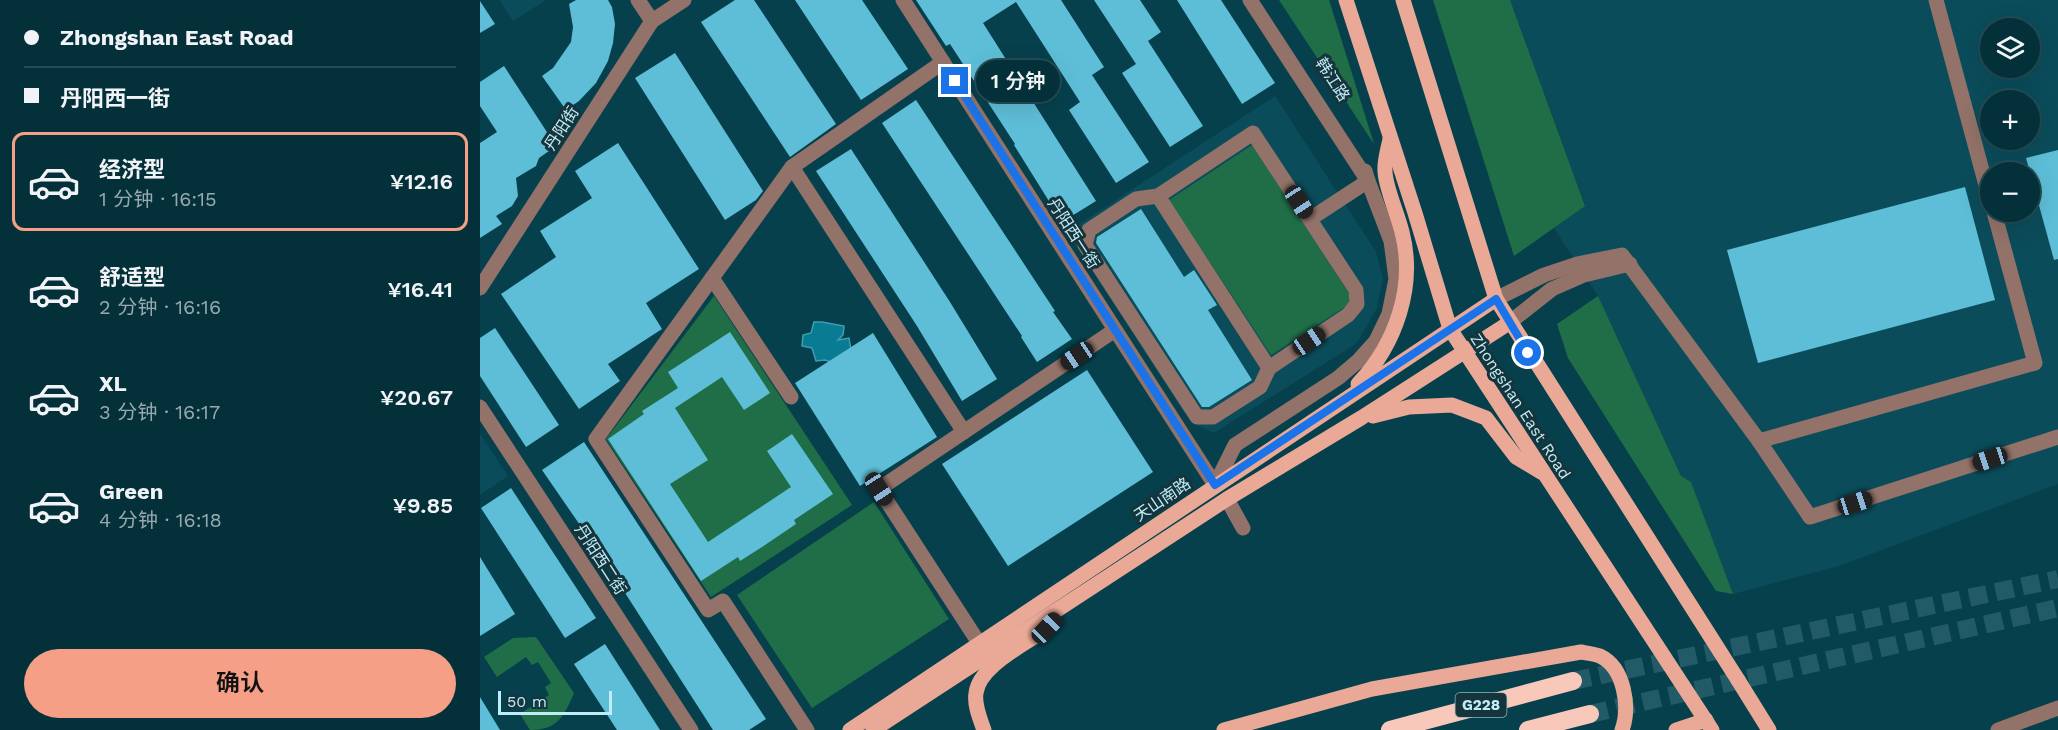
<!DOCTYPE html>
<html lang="zh">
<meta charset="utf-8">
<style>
:root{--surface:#04303a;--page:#0d3842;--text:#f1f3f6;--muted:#97a9af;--line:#254b54;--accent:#f49f86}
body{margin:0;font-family:"Work Sans","Noto Sans SC",sans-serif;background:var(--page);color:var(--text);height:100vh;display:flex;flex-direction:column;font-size:22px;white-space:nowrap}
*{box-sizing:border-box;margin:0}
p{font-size:20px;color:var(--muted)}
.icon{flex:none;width:33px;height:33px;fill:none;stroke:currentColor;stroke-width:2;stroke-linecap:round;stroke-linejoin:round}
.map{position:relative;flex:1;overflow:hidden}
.sheet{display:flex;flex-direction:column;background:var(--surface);width:480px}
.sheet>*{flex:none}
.guide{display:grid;align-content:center;height:132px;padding:0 24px;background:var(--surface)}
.controls{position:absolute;left:1500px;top:18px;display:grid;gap:12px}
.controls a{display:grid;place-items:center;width:60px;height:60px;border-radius:50%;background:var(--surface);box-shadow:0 6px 24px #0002,0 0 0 2px var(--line);font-size:30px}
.scale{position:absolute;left:18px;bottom:15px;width:114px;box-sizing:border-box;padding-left:6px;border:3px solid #c0ecf8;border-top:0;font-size:16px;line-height:21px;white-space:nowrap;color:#c0ecf8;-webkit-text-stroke:4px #15343c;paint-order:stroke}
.end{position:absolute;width:27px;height:27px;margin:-14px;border:8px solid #1a73e8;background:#fff;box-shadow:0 0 0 3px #fff}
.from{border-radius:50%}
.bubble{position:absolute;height:42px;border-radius:21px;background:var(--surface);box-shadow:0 6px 24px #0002,0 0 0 2px var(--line);font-size:20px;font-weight:600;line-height:42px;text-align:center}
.car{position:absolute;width:18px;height:36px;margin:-18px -9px;border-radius:8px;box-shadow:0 0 4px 2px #0007;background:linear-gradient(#222 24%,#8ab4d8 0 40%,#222 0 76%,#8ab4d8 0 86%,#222 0)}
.guide b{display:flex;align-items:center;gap:21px;height:57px;font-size:22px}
.guide b+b{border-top:2px solid var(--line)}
.guide i{width:15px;height:15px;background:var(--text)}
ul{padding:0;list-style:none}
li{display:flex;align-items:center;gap:18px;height:99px;margin:0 12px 9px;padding:0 12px;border:3px solid transparent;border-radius:12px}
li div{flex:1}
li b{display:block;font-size:22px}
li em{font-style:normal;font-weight:600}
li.active{border-color:var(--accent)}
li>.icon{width:54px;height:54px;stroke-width:1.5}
.primary-button{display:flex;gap:12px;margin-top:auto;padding:12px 24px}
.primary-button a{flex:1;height:69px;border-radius:36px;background:var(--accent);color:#111;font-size:24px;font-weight:600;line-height:69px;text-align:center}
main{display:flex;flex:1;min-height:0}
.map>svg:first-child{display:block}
.built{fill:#0b4c5a;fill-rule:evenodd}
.green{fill:#206e47}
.water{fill:#097b92;stroke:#409db1;stroke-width:1.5}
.building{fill:#5ebed7}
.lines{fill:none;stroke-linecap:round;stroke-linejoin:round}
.highway-tunnel{stroke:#225a67;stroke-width:18;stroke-dasharray:18 9;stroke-linecap:butt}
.minor{stroke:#927269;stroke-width:15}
.major{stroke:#eaa996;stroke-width:15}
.highway{stroke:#f8c8ba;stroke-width:18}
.major-bridge{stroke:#eaa996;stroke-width:15}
.route{stroke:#1a73e8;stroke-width:8}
.labels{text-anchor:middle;stroke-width:6;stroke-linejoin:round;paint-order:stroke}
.shield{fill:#15343c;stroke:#8db5c0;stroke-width:1.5}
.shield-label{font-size:15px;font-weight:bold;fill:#c0ecf8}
.street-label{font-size:16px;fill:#c0ecf8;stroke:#15343c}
</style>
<main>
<section class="sheet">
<div class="guide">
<b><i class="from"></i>Zhongshan East Road</b>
<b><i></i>丹阳西一街</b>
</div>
<ul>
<li class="active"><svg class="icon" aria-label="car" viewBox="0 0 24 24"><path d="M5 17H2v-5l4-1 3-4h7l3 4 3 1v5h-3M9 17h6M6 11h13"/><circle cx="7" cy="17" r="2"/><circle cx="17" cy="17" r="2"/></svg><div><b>经济型</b><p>1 分钟 · 16:15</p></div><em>¥12.16</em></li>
<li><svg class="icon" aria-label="car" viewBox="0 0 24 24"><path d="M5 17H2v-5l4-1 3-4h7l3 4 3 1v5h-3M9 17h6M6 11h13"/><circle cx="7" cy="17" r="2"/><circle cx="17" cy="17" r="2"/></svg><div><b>舒适型</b><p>2 分钟 · 16:16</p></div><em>¥16.41</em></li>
<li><svg class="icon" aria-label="car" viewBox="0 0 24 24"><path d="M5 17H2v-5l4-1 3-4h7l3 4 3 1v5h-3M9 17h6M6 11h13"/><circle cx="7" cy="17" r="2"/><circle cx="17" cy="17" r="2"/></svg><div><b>XL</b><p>3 分钟 · 16:17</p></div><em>¥20.67</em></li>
<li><svg class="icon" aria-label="car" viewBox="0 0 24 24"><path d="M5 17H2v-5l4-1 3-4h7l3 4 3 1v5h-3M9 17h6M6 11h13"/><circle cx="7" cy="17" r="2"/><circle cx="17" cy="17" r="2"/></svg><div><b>Green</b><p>4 分钟 · 16:18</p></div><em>¥9.85</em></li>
</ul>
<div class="primary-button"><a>确认</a></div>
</section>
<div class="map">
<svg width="1578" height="730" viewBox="0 0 1578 730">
<rect width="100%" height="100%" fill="#06404d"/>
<g class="built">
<path d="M20 0H66L33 21Z"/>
<path d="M1030 0H1578V484L1359 566 1253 594 1211 482 1201 476 1118 296 1074 228 1105 205ZM1510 28H1550V68H1510ZM1510 100H1550V140H1510ZM1510 172H1550V212H1510Z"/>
<path d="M795 96 896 252 903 278 897 308 877 343 734 433 716 425 703 411 587 232Z"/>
<path d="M0 434 28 476 0 495Z"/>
</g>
<g class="green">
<path d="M799 0H849L894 144Z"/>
<path d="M953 0H1030L1105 206 1034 256Z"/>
<path d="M772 145 874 301 791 355 689 200Z"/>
<path d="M234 296 372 505 231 597 126 439Z"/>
<path d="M1118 296 1201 476 1211 482 1253 594 1236 591 1088 358 1077 324Z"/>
<path d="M394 502 469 619 332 708 257 595Z"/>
<path d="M56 637 94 693C84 716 78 730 50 730L40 714 69 695 65 687 71 683 58 662 52 665 46 657 17 677 4 657 33 638Z"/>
</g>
<path class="water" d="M334 322H342L364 326 363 335 358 340 369 338 372 356 360 365 345 360 336 361 332 348 322 346 323 335 331 333Z"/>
<g class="building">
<path d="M96 0H128L132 7 135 24 133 43 128 61 116 83 99 101 86 110 62 76 73 68 91 42 93 27 89 4Z"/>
<path d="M255 0H274L356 124 310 157 221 22Z"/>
<path d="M315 0H382L428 69 381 100Z"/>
<path d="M436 0H581L624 67 612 75 669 162 636 183 589 110 600 102 536 2 503 23 616 201 582 222 534 145 535 144 470 44 466 46Z"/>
<path d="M614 0H660L681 32 668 41 723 126 690 147 642 73 656 64Z"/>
<path d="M697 0H741L795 83 762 104Z"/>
<path d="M0 1 15 24 0 33Z"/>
<path d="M195 53 283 191 276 200 245 220 155 78Z"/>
<path d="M24 66 76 146 59 158 56 166 36 178 38 196 32 206 16 216 22 224 0 238V143L17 132 0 106V82Z"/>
<path d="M436 100 575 311 573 312 592 339 557 362 541 337 542 336 402 123Z"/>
<path d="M138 143 219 269 166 303 182 329 128 364 140 381 99 409 21 294 76 257 60 231 112 198 95 171Z"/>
<path d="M371 149 470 302 517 379 482 401 437 326 336 171Z"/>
<path d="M1578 150V259L1574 260 1546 158Z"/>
<path d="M1485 187 1515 300 1278 363 1247 250Z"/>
<path d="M661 209 704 277 714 270 737 305 728 310 772 380 729 407H722L616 243 617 237Z"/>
<path d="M15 328 79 425 46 447 0 376V338Z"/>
<path d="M250 332 290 393 264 410 242 377 195 408 228 460 190 484 228 542 311 487 287 451 312 434 353 494 314 520 316 524 285 545 260 561 258 557 221 581 128 439 164 414 162 411 198 388 188 372Z"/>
<path d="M393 333 457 437 380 486 315 383Z"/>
<path d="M607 370 673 472 528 566 462 464Z"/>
<path d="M104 442 286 719 269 730H233L122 557 62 470Z"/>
<path d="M31 488 116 618 85 638 1 508Z"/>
<path d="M0 557 35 614 0 636Z"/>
<path d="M125 644 180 730H137L94 664Z"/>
<path d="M0 697 20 730H0Z"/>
</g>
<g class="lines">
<g class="highway-tunnel">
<path d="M1093 681 1578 579"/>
<path d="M1110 714 1578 608"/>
</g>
<g class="minor">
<path d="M158 0 172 21"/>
<path d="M423 0 735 485 755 445 858 378 878 361 896 341 909 314 916 279 911 241 888 181 770 0"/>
<path d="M1456 0 1510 200"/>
<path d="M463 62 312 167 484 432"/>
<path d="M773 133 876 290 877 304 868 315 789 368 780 387 733 417H717L605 245 609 230 656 199 678 196Z"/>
<path d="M312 167 116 439 228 610 243 601 327 730"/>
<path d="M678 196 789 368"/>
<path d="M830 219 888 181 885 171"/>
<path d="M232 278 311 397"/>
<path d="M0 288 172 21 204 0"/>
<path d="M1016 299 1064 275 1097 264 1142 255 1279 441 1555 363 1514 212"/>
<path d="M1029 323 1072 289 1104 275 1150 264"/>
<path d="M0 407 211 730"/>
<path d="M1279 441 1330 517 1578 437"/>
<path d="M747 499 763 528"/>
<path d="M499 643 399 489 635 330"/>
<path d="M1518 730 1578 708"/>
</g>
<g class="major">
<path d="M866 0 935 213 970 329 1232 730"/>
<path d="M923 0 1016 299 1258 680"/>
<path d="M878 384C916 344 936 286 922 232 918 215 905 186 905 171 904 161 908 149 910 139"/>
<path d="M893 416 929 407 972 405 1006 418 1036 457 1061 472"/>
<path d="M370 730 1016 299"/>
<path d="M393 730 747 499 881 418 1029 323"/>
<path d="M504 730C500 719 494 705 496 693 499 668 538 648 557 635"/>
<path d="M744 730 892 689 1101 652C1107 653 1115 654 1120 656 1145 668 1150 708 1142 730"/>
<path d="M1196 730 1226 720"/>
</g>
<g class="highway">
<path d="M910 730 1093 681"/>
<path d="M1048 730 1110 714"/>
</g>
<path class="major-bridge" d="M1258 680 1289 730"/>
</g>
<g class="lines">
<path class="route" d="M475 81 735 485 1016 299 1048 353"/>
</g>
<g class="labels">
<rect class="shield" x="975.5" y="693" width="51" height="24" rx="4.5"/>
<g class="shield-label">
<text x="1001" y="710">G228</text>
</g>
<g class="street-label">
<text transform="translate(853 79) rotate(57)" y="6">韩江路</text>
<text transform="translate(81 128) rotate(-57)" y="6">丹阳街</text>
<text transform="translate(594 233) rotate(57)" y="6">丹阳西一街</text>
<text transform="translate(1041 406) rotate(57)" y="6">Zhongshan East Road</text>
<text transform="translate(682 499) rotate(-34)" y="6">天山南路</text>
<text transform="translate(121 559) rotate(57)" y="6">丹阳西二街</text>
</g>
</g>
</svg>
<div class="controls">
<a><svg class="icon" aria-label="layers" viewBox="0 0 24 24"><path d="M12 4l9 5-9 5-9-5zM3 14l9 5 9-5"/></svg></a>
<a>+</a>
<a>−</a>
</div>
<div class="scale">50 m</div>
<i class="end from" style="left:1048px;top:353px"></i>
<i class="end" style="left:475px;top:81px"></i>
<div class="bubble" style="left:496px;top:60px;width:84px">1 分钟</div>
<i class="car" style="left:819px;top:202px;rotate:147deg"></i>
<i class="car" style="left:829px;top:341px;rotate:56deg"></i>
<i class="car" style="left:597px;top:356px;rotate:236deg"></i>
<i class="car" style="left:1510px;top:459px;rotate:252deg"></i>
<i class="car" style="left:399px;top:489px;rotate:147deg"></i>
<i class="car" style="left:1375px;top:503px;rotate:72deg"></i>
<i class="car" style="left:567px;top:628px;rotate:44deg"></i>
</div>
</main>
